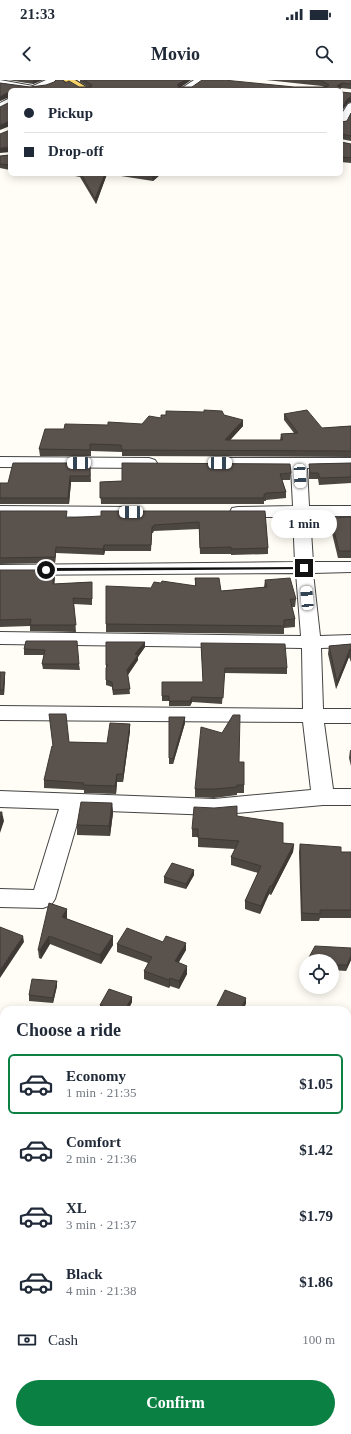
<!DOCTYPE html>
<meta charset="utf-8">
<style>
:root{--surface:#fff;--page:#f2f2f3;--text:#1f2937;--muted:#747a83;--line:#e0e1e3;--accent:#0b8043}
body{margin:0;font-family:"Times New Roman",serif;background:var(--page);color:var(--text);height:100vh;display:flex;flex-direction:column;font-size:15px;white-space:nowrap}
*{box-sizing:border-box;margin:0}
p{font-size:13px;color:var(--muted)}
.icon{flex:none;width:22px;height:22px;fill:none;stroke:currentColor;stroke-width:2;stroke-linecap:round;stroke-linejoin:round}
.map{position:relative;flex:1;overflow:hidden}
.details{position:absolute;left:0px;top:926px;width:351px;height:428px;display:flex;flex-direction:column;background:var(--surface);border-radius:12px 12px 0 0;box-shadow:0 2px 10px #0003}
.details>*{flex:none}
.top-card{position:absolute;left:8px;top:8px;width:335px;height:88px;border-radius:6px;box-shadow:0 2px 10px #0003;display:grid;align-content:center;height:88px;padding:0 16px;background:var(--surface)}
.controls{position:absolute;left:299px;top:874px;display:grid;gap:8px}
.controls a{display:grid;place-items:center;width:40px;height:40px;border-radius:50%;background:var(--surface);box-shadow:0 2px 10px #0003;font-size:20px}
.end{position:absolute;width:18px;height:18px;margin:-9px;border:5px solid #111;background:#fff;box-shadow:0 0 0 2px #fff}
.from{border-radius:50%}
.bubble{position:absolute;height:28px;border-radius:14px;background:var(--surface);box-shadow:0 2px 10px #0003;font-size:13px;font-weight:700;line-height:28px;text-align:center}
.car{position:absolute;width:12px;height:24px;margin:-12px -6px;border-radius:5px;box-shadow:0 0 3px 1px #0007;background:linear-gradient(#fff 24%,#345 0 40%,#fff 0 76%,#345 0 86%,#fff 0)}
.top-card b{display:flex;align-items:center;gap:14px;height:38px;font-size:15px}
.top-card b+b{border-top:1px solid var(--line)}
.top-card i{width:10px;height:10px;background:var(--text)}
ul{padding:0;list-style:none}
li{display:flex;align-items:center;gap:12px;height:60px;margin:0 8px 6px;padding:0 8px;border:2px solid transparent;border-radius:6px}
li div{flex:1}
li b{display:block;font-size:15px}
li em{font-style:normal;font-weight:700}
li.current{border-color:var(--accent)}
li>.icon{width:36px;height:36px;stroke-width:1.5}
h2{padding:0 16px;font-size:18px;line-height:48px}
.pay{display:flex;align-items:center;gap:10px;height:44px;padding:0 16px;font-size:15px}
.pay p{margin-inline-start:auto}
.cta{display:flex;gap:8px;margin-top:auto;padding:8px 16px}
.cta a{flex:1;height:46px;border-radius:24px;background:var(--accent);color:#fff;font-size:16px;font-weight:700;line-height:46px;text-align:center}
.status{display:flex;justify-content:space-between;align-items:center;height:28px;padding:0 20px;background:var(--surface);direction:ltr}
.status svg{height:11px;fill:currentColor}
header{display:flex;justify-content:space-between;align-items:center;height:52px;padding:0 16px;background:var(--surface);font-size:18px;font-weight:700}
.map>svg:first-child{display:block}
.lines{fill:none;stroke-linecap:round;stroke-linejoin:round}
.minor-casing{stroke:#444;stroke-width:2}
.primary-casing{stroke:#222;stroke-width:2}
.minor{fill:#fff;fill-rule:evenodd}
.primary{fill:#f9d66b;fill-rule:evenodd}
.wall{fill:#4d4742}
.shaded-wall{fill:#3f3936}
.building{fill:#5a524d;stroke:#3f3936}
.route{fill:#111}
</style>
<div class="status"><b>21:33</b><svg viewBox="0 0 49 12"><path d="M0 12V9h3v3zM5 12V6h3v6zM10 12V3h3v9zM15 12V0h3v12zM26 1h20v11H26zM47 4h2v5h-2z"/></svg></div>
<header><svg class="icon" aria-label="back" viewBox="0 0 24 24"><path d="M15 5l-7 7 7 7"/></svg>Movio<svg class="icon" aria-label="search" viewBox="0 0 24 24"><circle cx="10" cy="10" r="6"/><path d="M15 15l6 6"/></svg></header>
<div class="map">
<svg width="351" height="1354" viewBox="0 0 351 1354">
<rect width="100%" height="100%" fill="#fffdf5"/>
<g class="lines">
<g class="minor-casing">
<g id="minor">
<path d="M0 0 33 6 46 0H59C44 16 18 9 0 6Z"/>
<path d="M194 0H206L191 10H179Z"/>
<path d="M10 18V25L0 30V23Z"/>
<path d="M351 23V34L345 45 341 46V35L348 24Z"/>
<path d="M0 377 149 378 155 380 157 383 155 386 149 388 0 387Z"/>
<path d="M223 378H351V388H307L309 426H351V436H310L313 482H351V492L313 493 320 556 351 555V567L321 568 323 629H351V643H324L333 709H351V725H323L214 735 81 730 55 819 51 825 43 828 0 827V809L34 810 59 729 0 727V711L214 719 311 710 303 642 0 640V626L303 629 302 568 0 564V552L301 556 296 493 0 495V485L295 482 293 437H238L232 436 230 432 232 428 238 427 293 426 291 388H223L217 386 215 383 217 380Z"/>
<path d="M0 426 132 427 138 428 140 432 138 436 132 437 0 436Z"/>
</g>
</g>
<g class="primary-casing">
<path id="primary" d="M63 0H75L91 10H79Z"/>
</g>
<use href="#minor" class="minor"/>
<use href="#primary" class="primary"/>
</g>
<g class="wall">
<path d="M8 0H43L33 4Z"/>
<path d="M80 0H191L181 7H324L322 6 266 0H351V9L341 8H340L10 10V17H9L0 21V3L30 7 65 3 79 7H88L80 2Z"/>
<path d="M351 33V61L341 59V42L347 41Z"/>
<path d="M341 62 351 64V83L341 82Z"/>
<path d="M10 75V90L0 88V76Z"/>
<path d="M42 94H55L53 96Z"/>
<path d="M65 94H107L96 124 80 97Z"/>
<path d="M108 94H161L153 101Z"/>
<path d="M284 334 322 348 351 346V377L122 376V372L91 371V376H40L39 369 64 349 108 345 142 344 161 338 224 335 243 346 230 360H280L281 354 294 353 284 340Z"/>
<path d="M90 383 91 402H71L69 424H0V403H8Z"/>
<path d="M351 383V403L319 405 318 399H309V384Z"/>
<path d="M291 393 290 400H282L286 412V418L266 420V421H264V424H101L100 402Z"/>
<path d="M0 431 67 438 265 431 268 468V474L231 475V474H200L199 449 154 451 153 453H152L151 471H105L104 475 56 473 55 483 0 484Z"/>
<path d="M351 437V478H338L330 445 331 438Z"/>
<path d="M0 490 55 496 54 504 92 502V525L74 524 76 552 30 551V546L0 547Z"/>
<path d="M195 498 221 511 264 507 265 500 296 519 295 527H292L295 539V547L284 548V554L106 552V544L151 508 161 503 195 506Z"/>
<path d="M26 561 79 584 80 590 43 589 42 584 44 575H24V569Z"/>
<path d="M106 562H145V567L138 577V580L128 595 130 614 113 615 112 607 106 605Z"/>
<path d="M201 563 287 588V594L224 593 222 624 192 622 190 626H169V621H162V602H203Z"/>
<path d="M351 564V582L349 577 336 609 328 574 329 566Z"/>
<path d="M0 592H5V597L4 615H0Z"/>
<path d="M169 637H185V643L173 684H169Z"/>
<path d="M130 644V651L123 702H117L116 714 84 713V710L44 708V700L69 662 107 663Z"/>
<path d="M350 670H351V686L349 678Z"/>
<path d="M239 682 244 705V713H237V715L214 718 195 717V709Z"/>
<path d="M112 723 113 733 110 756 77 755V745Z"/>
<path d="M237 736 283 763 294 764 293 772 271 815 269 814 260 834 245 829V821L258 793 231 785V777L235 769 198 767V757H192V749Z"/>
<path d="M300 764 341 772H351V838H320L319 841H301L299 772Z"/>
<path d="M194 790V795L186 809 164 803V797Z"/>
<path d="M67 829V839L113 856V865L101 884 50 864 41 879 39 878 38 870Z"/>
<path d="M163 862 186 870 178 883 187 894 179 909 170 906 169 908 144 899V891L148 883 117 872V864Z"/>
<path d="M351 868V880L346 891 332 890V881Z"/>
<path d="M57 901V906L53 923 29 921V915Z"/>
<path d="M132 917V922L128 930H100V925Z"/>
<path d="M351 938V960H349Z"/>
<path d="M347 990 351 991V1011L347 1010Z"/>
<path d="M351 1025V1049L347 1050V1026Z"/>
</g>
<g class="shaded-wall">
<path d="M33 0H43L33 4Z"/>
<path d="M185 0H191L178 9V4Z"/>
<path d="M342 3 341 8 337 10V6Z"/>
<path d="M9 12V17L0 21V17Z"/>
<path d="M351 17V22L348 23 341 32V28L348 18Z"/>
<path d="M10 41V46L0 50V45Z"/>
<path d="M10 67V72L0 73V68Z"/>
<path d="M105 94H107L96 124 95 119Z"/>
<path d="M155 94H161L153 101 152 96Z"/>
<path d="M243 340V346L224 367 225 360Z"/>
<path d="M70 396 71 402 69 424 68 418Z"/>
<path d="M104 465 105 471 104 475 103 469Z"/>
<path d="M56 467V473L55 483V477Z"/>
<path d="M54 490 55 496 54 510 53 504Z"/>
<path d="M145 562V567L138 577V580L127 596V590L135 574Z"/>
<path d="M350 569 349 577 336 609 337 602Z"/>
<path d="M5 592V597L4 615 3 610Z"/>
<path d="M192 617V622L190 626V621Z"/>
<path d="M185 637V643L173 684V679Z"/>
<path d="M130 644V651L123 702V694Z"/>
<path d="M117 694V702L116 714 115 706Z"/>
<path d="M112 723 113 733 110 756 109 746Z"/>
<path d="M2 732 4 741 0 753V740Z"/>
<path d="M294 764 293 772 271 815 272 806Z"/>
<path d="M194 790V795L186 809V804Z"/>
<path d="M270 806 269 814 260 834 261 826Z"/>
<path d="M67 829V838L63 846 62 837Z"/>
<path d="M23 856 24 862 0 898V890Z"/>
<path d="M49 856 50 864 41 879 40 870Z"/>
<path d="M113 856V865L101 884 100 875Z"/>
<path d="M186 863V870L175 889V881Z"/>
<path d="M351 876V880L346 891 347 885Z"/>
<path d="M187 886V894L179 909V901Z"/>
<path d="M170 898V906L169 908V900Z"/>
<path d="M57 901V906L53 923V918Z"/>
<path d="M132 917V922L128 930H125Z"/>
<path d="M246 918V924L243 930H240Z"/>
</g>
<g class="building">
<path d="M56 0H63L65 3 69 1 79 7H91L92 5 84 0H185L178 4V7H192L202 0H224L294 7H327L329 5 322 1 311 0H351V4L342 3 337 6 340 7V10H10V13L9 12 0 17V3L30 7 46 5 54 2Z"/>
<path d="M341 12 351 13V17L348 18 341 28Z"/>
<path d="M10 22V41L0 45V27Z"/>
<path d="M351 33V56L341 54V42L347 41Z"/>
<path d="M10 50V67L0 68V54Z"/>
<path d="M341 62 351 64V78L341 77Z"/>
<path d="M10 75V85L0 84V76Z"/>
<path d="M81 94H105L95 119Z"/>
<path d="M141 94H155L152 96Z"/>
<path d="M204 330 222 331 224 335 243 340 225 360H283L281 354 298 353 284 334 307 330 322 348 351 346V371L122 370 121 365 90 364V370L39 369 45 349H64L65 344 108 345V342L142 344 149 336 161 338V335H166V331L204 332Z"/>
<path d="M13 383H90V396H70L68 418H0V403H8Z"/>
<path d="M122 383 290 384 291 393 280 394 286 412 266 413V414H264V418H100V402L122 401Z"/>
<path d="M351 383V397L320 398 318 393H310L309 384Z"/>
<path d="M0 431H67L66 438 101 436V431H265L268 468 231 469V467L200 468 199 442 154 445 153 447H152L151 465H104L103 469 56 467 55 477 0 478Z"/>
<path d="M351 437V471H339L331 438Z"/>
<path d="M0 490H54L53 504 92 502V519L73 518 76 545H30L31 539 0 540Z"/>
<path d="M195 498H219L221 511 267 507 265 500 290 498 296 519H290L295 539 284 540V546L106 544V506L151 508 154 502 161 503 162 501 196 506Z"/>
<path d="M26 561H77L79 584H42L45 570 24 569Z"/>
<path d="M106 562H145L135 574 138 575 127 590 130 609 113 610 112 602 106 600V588L108 585H106Z"/>
<path d="M201 563 285 564 287 588H225L223 618 192 617 190 621H169V616H162V602H203Z"/>
<path d="M351 564V571L350 569 337 602 329 566Z"/>
<path d="M0 592H5L3 610H0Z"/>
<path d="M49 634H66L69 662 107 663 110 643 130 644 123 694H117L115 706 83 705 84 703 44 700 52 666H53Z"/>
<path d="M233 635H240L239 682H244V705H237V707L214 709H195L201 647 222 653Z"/>
<path d="M169 637H185L173 679 169 678Z"/>
<path d="M81 722 112 723 109 746 77 745Z"/>
<path d="M237 726V736L283 743V763L294 764 272 806H270L261 826 245 821 261 786 231 777 239 761 198 758V749H192L194 727 214 728Z"/>
<path d="M0 732H2L0 740Z"/>
<path d="M300 764 341 767V772H351V830H320V834L302 833Z"/>
<path d="M172 783 194 790 186 804 164 797Z"/>
<path d="M49 823 67 829 62 837 113 856 100 875 49 856 40 870H38Z"/>
<path d="M0 847 23 856 0 890Z"/>
<path d="M127 848 163 862 166 856 186 863 175 881 187 886 179 901 170 898 169 900 144 891 152 877 117 864Z"/>
<path d="M315 866 351 868V876L347 885H332V881H307Z"/>
<path d="M32 899 57 901 53 918 29 915Z"/>
<path d="M109 909 132 917 125 930H113L100 925Z"/>
<path d="M225 910 246 918 240 930H215Z"/>
<path d="M351 938V955H350Z"/>
<path d="M347 990 351 991V1004H347Z"/>
<path d="M351 1025V1043H347V1026Z"/>
</g>
<path class="route" d="M304 487 307 488 306 489 46 491 43 490 46 488Z"/>
</svg>
<div class="controls">
<a><svg class="icon" aria-label="locate" viewBox="0 0 24 24"><circle cx="12" cy="12" r="6"/><path d="M12 2v4M12 18v4M2 12h4M18 12h4"/></svg></a>
</div>
<i class="end from" style="left:46px;top:490px"></i>
<i class="end" style="left:304px;top:488px"></i>
<div class="bubble" style="left:271px;top:430px;width:66px">1 min</div>
<i class="car" style="left:79px;top:383px;rotate:270deg"></i>
<i class="car" style="left:220px;top:383px;rotate:90deg"></i>
<i class="car" style="left:300px;top:396px;rotate:177deg"></i>
<i class="car" style="left:131px;top:432px;rotate:270deg"></i>
<i class="car" style="left:307px;top:518px;rotate:355deg"></i>
<div class="top-card">
<b><i class="from"></i>Pickup</b>
<b><i></i>Drop-off</b>
</div>
<section class="details">
<h2>Choose a ride</h2>
<ul>
<li class="current"><svg class="icon" aria-label="car" viewBox="0 0 24 24"><path d="M5 17H2v-5l4-1 3-4h7l3 4 3 1v5h-3M9 17h6M6 11h13"/><circle cx="7" cy="17" r="2"/><circle cx="17" cy="17" r="2"/></svg><div><b>Economy</b><p>1 min · 21:35</p></div><em>$1.05</em></li>
<li><svg class="icon" aria-label="car" viewBox="0 0 24 24"><path d="M5 17H2v-5l4-1 3-4h7l3 4 3 1v5h-3M9 17h6M6 11h13"/><circle cx="7" cy="17" r="2"/><circle cx="17" cy="17" r="2"/></svg><div><b>Comfort</b><p>2 min · 21:36</p></div><em>$1.42</em></li>
<li><svg class="icon" aria-label="car" viewBox="0 0 24 24"><path d="M5 17H2v-5l4-1 3-4h7l3 4 3 1v5h-3M9 17h6M6 11h13"/><circle cx="7" cy="17" r="2"/><circle cx="17" cy="17" r="2"/></svg><div><b>XL</b><p>3 min · 21:37</p></div><em>$1.79</em></li>
<li><svg class="icon" aria-label="car" viewBox="0 0 24 24"><path d="M5 17H2v-5l4-1 3-4h7l3 4 3 1v5h-3M9 17h6M6 11h13"/><circle cx="7" cy="17" r="2"/><circle cx="17" cy="17" r="2"/></svg><div><b>Black</b><p>4 min · 21:38</p></div><em>$1.86</em></li>
</ul>
<div class="pay"><svg class="icon" aria-label="cash" viewBox="0 0 24 24"><path d="M3 7h18v10H3z"/><circle cx="12" cy="12" r="2"/></svg>Cash<p>100 m</p></div>
<div class="cta"><a>Confirm</a></div>
</section>
</div>
